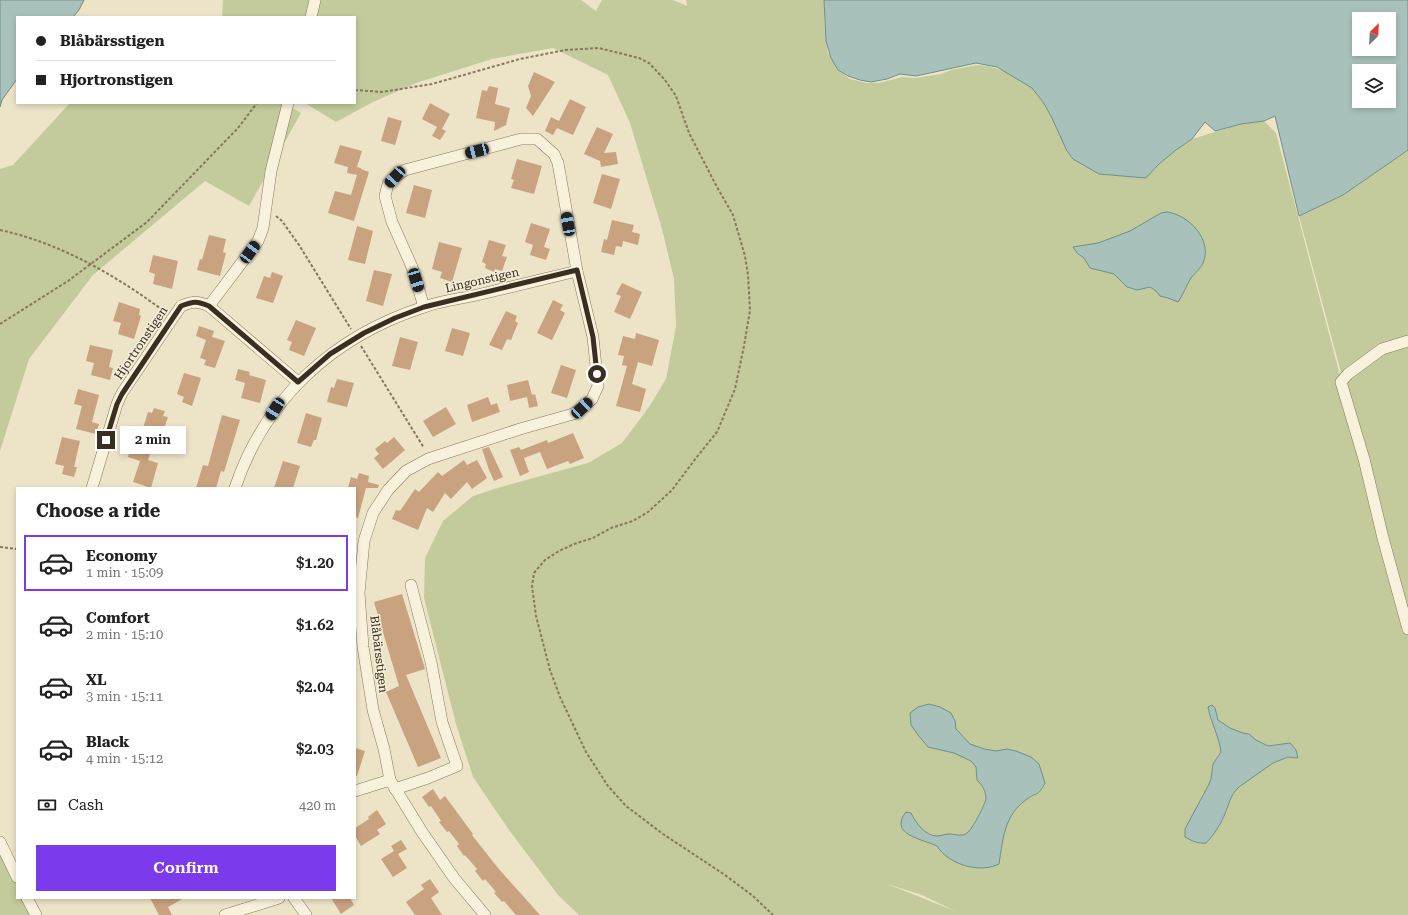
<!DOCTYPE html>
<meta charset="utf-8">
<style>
:root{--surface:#fff;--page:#f6f6f6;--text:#222;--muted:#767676;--line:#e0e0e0;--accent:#7c3aed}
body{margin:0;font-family:"Roboto Serif",serif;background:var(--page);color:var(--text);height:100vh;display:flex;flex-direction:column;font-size:15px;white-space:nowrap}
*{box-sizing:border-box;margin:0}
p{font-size:13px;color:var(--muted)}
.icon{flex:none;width:22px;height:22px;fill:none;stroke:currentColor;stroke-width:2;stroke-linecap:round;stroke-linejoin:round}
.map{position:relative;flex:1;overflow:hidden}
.drawer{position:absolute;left:16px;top:487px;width:340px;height:412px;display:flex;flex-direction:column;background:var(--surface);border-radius:0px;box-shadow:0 2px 6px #0003}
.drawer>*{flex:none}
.banner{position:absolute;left:16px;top:16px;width:340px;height:88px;border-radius:0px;box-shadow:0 2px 6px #0003;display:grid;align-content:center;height:88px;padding:0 20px;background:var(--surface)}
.needle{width:26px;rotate:24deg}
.buttons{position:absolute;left:1352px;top:12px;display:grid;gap:8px}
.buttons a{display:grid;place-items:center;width:44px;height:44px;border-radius:0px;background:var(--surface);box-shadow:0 2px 6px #0003;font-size:20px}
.end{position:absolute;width:18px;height:18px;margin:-9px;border:5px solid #392e20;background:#fff;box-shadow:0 0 0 2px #fff}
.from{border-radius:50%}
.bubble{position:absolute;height:28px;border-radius:0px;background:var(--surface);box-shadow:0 2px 6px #0003;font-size:13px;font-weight:600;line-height:28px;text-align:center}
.car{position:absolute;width:12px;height:24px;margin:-12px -6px;border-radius:5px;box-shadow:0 0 3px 1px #0007;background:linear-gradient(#222 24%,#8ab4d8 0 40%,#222 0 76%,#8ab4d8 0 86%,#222 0)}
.banner b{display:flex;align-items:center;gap:14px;height:38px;font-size:15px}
.banner b+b{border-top:1px solid var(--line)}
.banner i{width:10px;height:10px;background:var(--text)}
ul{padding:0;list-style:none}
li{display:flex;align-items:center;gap:12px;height:56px;margin:0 8px 6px;padding:0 12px;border:2px solid transparent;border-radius:0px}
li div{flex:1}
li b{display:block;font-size:15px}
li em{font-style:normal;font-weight:600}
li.current{border-color:var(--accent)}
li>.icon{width:36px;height:36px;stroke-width:1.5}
h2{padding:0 20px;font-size:18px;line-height:48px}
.pay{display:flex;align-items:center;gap:10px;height:44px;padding:0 20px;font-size:15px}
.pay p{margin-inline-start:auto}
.button{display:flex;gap:8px;margin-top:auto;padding:8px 20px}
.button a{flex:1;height:46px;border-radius:0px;background:var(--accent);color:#fff;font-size:16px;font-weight:600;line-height:46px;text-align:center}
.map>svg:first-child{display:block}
.green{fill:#c3cb9c;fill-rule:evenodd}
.water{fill:#a9c1bb;stroke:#6f8f89;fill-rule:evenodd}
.building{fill:#c9a27f}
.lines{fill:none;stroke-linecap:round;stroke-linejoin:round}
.minor-casing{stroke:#88765d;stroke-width:12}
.path{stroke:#88765d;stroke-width:2;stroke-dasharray:3 2;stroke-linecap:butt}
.minor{stroke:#f8f1db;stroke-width:11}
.route{stroke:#392e20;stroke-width:5}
.labels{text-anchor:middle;stroke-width:3;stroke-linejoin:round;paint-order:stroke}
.street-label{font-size:12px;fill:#392e20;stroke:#f5eed7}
</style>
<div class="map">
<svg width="1408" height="915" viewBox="0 0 1408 915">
<rect width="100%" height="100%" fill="#ede4c8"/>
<g class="green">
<path d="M223 0H581L596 11 602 0H673L687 6 686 0H824L825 36 828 53 838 70 850 79 867 83H879L902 77 915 78 941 74 951 70 977 65 988 66 1004 71 1014 76 1032 88 1045 105 1058 129 1067 151 1073 159 1099 174 1146 178 1159 164 1176 150 1192 139 1241 124 1264 121 1276 133 1408 633V915H579L558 895 509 830 473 777 456 724 424 598 425 558 443 521 473 496 504 486 588 463 622 443 649 407 666 379 676 326 674 279 662 229 630 123 608 75 553 48 492 59 416 83 373 102 336 122 305 103H355V17H222ZM887 884 922 895 955 911Z"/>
<path d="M70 103H284L301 113 249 206 205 181 93 275 29 359 0 451V169L13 165Z"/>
<path d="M1408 150V622L1299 216 1343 195Z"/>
<path d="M0 842 17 877V898H27L36 915H0Z"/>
</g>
<g class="water">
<path d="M0 0H84L79 10 73 17H17V79L2 100 0 107Z"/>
<path d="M824 0H1408V150L1343 195 1299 216 1275 116 1264 121 1241 124 1215 131 1205 122 1192 139 1176 150 1159 164 1146 178 1099 174 1073 159 1067 151 1051 116 1043 102 1032 88 997 67 976 63 916 76 900 74 887 79 871 82 860 80 848 76 838 70 831 58 826 41ZM1359 19H1389V49H1359ZM1359 71H1389V101H1359Z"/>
<path d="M1167 212C1189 215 1213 240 1203 263 1201 268 1195 273 1191 278 1186 286 1183 295 1178 302L1168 298 1160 296 1156 291 1150 287 1137 290 1127 287 1114 274 1090 268 1084 258 1077 253 1073 247 1098 243 1130 231 1161 213Z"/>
<path d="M929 704 940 707 951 713 955 721 956 729 970 744 984 749 996 751 1007 749 1016 751 1031 757 1039 764 1045 783C1037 798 1038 791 1027 799 1004 815 1003 839 999 864 979 874 948 864 937 846 923 839 888 835 906 812L911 813C916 823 925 836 937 836 941 836 945 834 949 834 955 834 962 837 967 833 972 830 986 803 986 798 985 790 983 786 977 780L976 767 971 761 954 753 928 747 918 735 911 725 910 713 918 707Z"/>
<path d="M1212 705 1215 708 1218 720 1230 728 1243 733 1249 734 1256 740 1268 746 1290 743 1296 750 1298 758 1288 757 1273 763 1239 787C1230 795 1229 805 1224 816 1220 825 1214 835 1206 843 1198 844 1192 841 1185 837V829L1208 786 1211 779 1213 764 1221 752C1219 736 1211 723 1208 707Z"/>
</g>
<g class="building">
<path d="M534 72 555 82 533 116 526 108 531 96 528 86Z"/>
<path d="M489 86 498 88 495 104 510 108 506 125 494 131 495 122 476 118 482 90 487 91Z"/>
<path d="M570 99 586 107 573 135 557 128 553 135 545 131 551 117 559 121Z"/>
<path d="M430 103 450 114 442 129 446 131 440 140 432 136 437 127 422 119Z"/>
<path d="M388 117 402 121 395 145 381 141Z"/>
<path d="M597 127 613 134 604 153 616 152 618 164 601 167 600 161 584 154Z"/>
<path d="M340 145 362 151 357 167 361 168V169L369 172 354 221 328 213 335 191 351 195 357 175 347 173 348 167 334 163Z"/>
<path d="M517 159 542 166 534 194 511 188 514 180 511 179Z"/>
<path d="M602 174 620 179 611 209 593 203Z"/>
<path d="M414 185 432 190 425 218 406 213Z"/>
<path d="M612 220 634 225 632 232 640 234 638 245 623 241 622 247 616 246 614 255 601 252 604 239 607 240Z"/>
<path d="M531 223 550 229 544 247 550 249 546 260 530 255 533 245 525 242Z"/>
<path d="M357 226 373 231 365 264 348 260Z"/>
<path d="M209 235 226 239 223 252 226 253 220 276 197 270 200 259 202 260Z"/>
<path d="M489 240 506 245 502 256 507 257 502 271 495 269 494 272 485 268 486 264 482 262Z"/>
<path d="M439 242 462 248 452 282 440 278 442 272 432 269Z"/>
<path d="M153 255 178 261 172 289 153 284 155 274 149 272Z"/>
<path d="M374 270 392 274 383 306 366 301Z"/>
<path d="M272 272 283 276 273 303 256 298 264 276 270 278Z"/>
<path d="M622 283 642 292 630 319 614 312 621 296 616 294Z"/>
<path d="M553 300 563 305 560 310 565 313 552 340 537 333Z"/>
<path d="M119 302 140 309 139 315 141 316 134 339 118 334 121 323 113 321Z"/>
<path d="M506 311 517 316 515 321 518 323 511 340 507 339 502 350 489 345Z"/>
<path d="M296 320 316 328 304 356 289 350 292 342 287 340Z"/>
<path d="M199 326 214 331 212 337 225 341 215 368 204 365 206 360 200 358 206 340 196 336Z"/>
<path d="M452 328 470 333 463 356 445 351Z"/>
<path d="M636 333 659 340 652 366 638 362 632 384 646 389 640 412 616 406 627 366 622 365 624 356 618 355 623 336 635 339Z"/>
<path d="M400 337 418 342 410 370 392 366Z"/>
<path d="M90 345 113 350 109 367 113 368 110 380 91 375 94 363 86 361Z"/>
<path d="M561 365 576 370 567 398 551 393Z"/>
<path d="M238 369 250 372 249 375 266 380 260 403 241 398 245 383 235 380Z"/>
<path d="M184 373 201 378 192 406 182 402 184 397 177 394Z"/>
<path d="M337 379 354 383 347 407 327 402 331 387 334 388Z"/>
<path d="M528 380 532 395 535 394 538 406 529 408 527 397 510 401 507 385Z"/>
<path d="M78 389 99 395 92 422 99 424 96 434 76 429 82 406 74 404Z"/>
<path d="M488 397 491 405 497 403 500 412 472 422 467 405Z"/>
<path d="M446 407 456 424 433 437 423 421Z"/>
<path d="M154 408 165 411 163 416 168 417 160 441 155 439 148 460 158 463 151 488 133 482 140 461 128 457 131 447 137 448 148 412 152 413Z"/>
<path d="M306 413 322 418 316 440H314L311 447 297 443Z"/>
<path d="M222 415 240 420 224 472 221 471 216 488H196L203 465 208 466Z"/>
<path d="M573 433 584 458 570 464 568 461 547 469 540 452 524 458 529 472 520 476 510 450 519 447 521 450 547 440 548 443Z"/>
<path d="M62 437 80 441 74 467H77L74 477 62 474 64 466 55 464Z"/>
<path d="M394 437 405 450 383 469 374 458 379 454 375 449 385 441 387 443Z"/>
<path d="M489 447 503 477 494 481 489 470 482 449Z"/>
<path d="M464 460 467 465 477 460 487 478 472 489 467 482 451 499 445 493 433 512 427 508 418 530 392 519 396 510 400 511 415 489 419 492 438 472 442 476Z"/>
<path d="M283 461 300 466 293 488H274Z"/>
<path d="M359 473 369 476 368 482 379 485 378 488H366L358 518 355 517V488H348L351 477 357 479Z"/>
<path d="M402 594 425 669 406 675 441 758 418 767 386 692 399 686 374 602Z"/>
<path d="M355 748 365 751 357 776H355Z"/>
<path d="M433 789 440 800 445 796 473 834 472 835 498 868 540 915H516L504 901 502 902 494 893 496 892 485 879 483 881 475 871 477 869 465 855 464 856 457 846 459 844 449 831 447 832 439 822 441 821 431 806 429 807 422 797Z"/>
<path d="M377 810 386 824 377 830 380 834 361 846 355 836V828L369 819 368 817Z"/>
<path d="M401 840 407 849 398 854 407 868 393 877 381 859 394 851 391 846Z"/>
<path d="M430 879 439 892 431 898 442 915H415L406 902 424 889 421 885Z"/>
<path d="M150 898H184L168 907 172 915H159Z"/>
<path d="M331 898H350L354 905 341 914Z"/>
</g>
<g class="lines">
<g class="minor-casing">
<g id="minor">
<path d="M311 17 315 0"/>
<path d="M209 306 258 241 263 228 271 171 288 103"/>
<path d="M424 307 412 267 392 222 385 196 388 184 395 177 405 170 521 139H537L554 154 558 163 577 271 593 337 598 386 592 399 582 408 573 414 520 429 428 459 406 471 388 490 373 513 364 541 359 593 363 647 373 710 384 749 390 780 422 832 454 878 485 915"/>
<path d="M1408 341 1382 349 1348 374 1341 382 1364 459 1383 538 1408 629"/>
<path d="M92 488 117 404 122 393 181 306C194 301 197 301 209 306L298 382"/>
<path d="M235 488C265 398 334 336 424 307 441 301 459 299 477 295 510 287 543 279 577 271"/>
<path d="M395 789 428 778 457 766 442 722 431 662 411 585"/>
<path d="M355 791 390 780"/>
<path d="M0 842 17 877"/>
<path d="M27 898 36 915"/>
<path d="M294 898 306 915"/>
<path d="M225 915 279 898"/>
</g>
</g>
<g class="path">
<path d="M355 90 382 92 432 84 520 59 565 50 599 48 639 58 649 63 665 80 676 96 689 133 717 187 733 215 745 256 748 275 750 310 744 346 735 389 717 432 696 458 672 490 648 512 633 521 611 528 593 538 574 544 559 551 545 560 534 573 532 586 536 616 550 670 560 697 586 752 608 786 626 806 663 834 725 875 753 896 773 915"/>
<path d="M276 216 282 221 299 245 351 329"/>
<path d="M0 230C60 243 115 275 164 311"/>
<path d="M0 324 68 281 147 222 238 128 257 103"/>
<path d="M361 346 424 448"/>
<path d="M0 547 17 549"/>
</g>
<use href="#minor" class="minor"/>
</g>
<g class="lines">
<path class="route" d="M106 440 117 404 122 394 181 306C194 301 197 301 209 306L298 382 330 354 364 333 395 318 424 307 577 270 593 337 597 374"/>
</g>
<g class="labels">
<g class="street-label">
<text transform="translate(482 280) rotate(-13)" y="4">Lingonstigen</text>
<text transform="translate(141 343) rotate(-56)" y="4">Hjortronstigen</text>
<text transform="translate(379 654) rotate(83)" y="4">Blåbärsstigen</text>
</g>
</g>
</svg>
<div class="buttons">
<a><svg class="needle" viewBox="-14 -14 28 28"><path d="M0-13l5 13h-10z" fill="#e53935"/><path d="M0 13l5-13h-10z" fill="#767676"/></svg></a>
<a><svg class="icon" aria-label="layers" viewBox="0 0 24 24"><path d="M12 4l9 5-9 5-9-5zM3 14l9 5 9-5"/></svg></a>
</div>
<i class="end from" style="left:597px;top:374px"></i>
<i class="end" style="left:106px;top:440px"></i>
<div class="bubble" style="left:120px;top:426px;width:66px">2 min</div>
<i class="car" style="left:477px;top:151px;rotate:255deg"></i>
<i class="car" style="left:395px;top:177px;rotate:222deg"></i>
<i class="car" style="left:568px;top:224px;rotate:350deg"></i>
<i class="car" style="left:250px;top:252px;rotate:36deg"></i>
<i class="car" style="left:416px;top:280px;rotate:163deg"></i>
<i class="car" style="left:582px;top:408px;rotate:47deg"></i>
<i class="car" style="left:275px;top:409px;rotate:213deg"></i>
<div class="banner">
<b><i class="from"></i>Blåbärsstigen</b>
<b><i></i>Hjortronstigen</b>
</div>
<section class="drawer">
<h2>Choose a ride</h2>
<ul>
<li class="current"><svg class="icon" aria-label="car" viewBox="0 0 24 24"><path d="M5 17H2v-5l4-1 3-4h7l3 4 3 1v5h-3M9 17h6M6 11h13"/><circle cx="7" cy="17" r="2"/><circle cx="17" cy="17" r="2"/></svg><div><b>Economy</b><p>1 min · 15:09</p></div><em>$1.20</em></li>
<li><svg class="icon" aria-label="car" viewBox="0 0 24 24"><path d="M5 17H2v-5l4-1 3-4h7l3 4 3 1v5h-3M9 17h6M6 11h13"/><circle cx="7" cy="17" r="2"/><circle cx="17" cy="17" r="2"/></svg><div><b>Comfort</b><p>2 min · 15:10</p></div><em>$1.62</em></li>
<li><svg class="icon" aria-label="car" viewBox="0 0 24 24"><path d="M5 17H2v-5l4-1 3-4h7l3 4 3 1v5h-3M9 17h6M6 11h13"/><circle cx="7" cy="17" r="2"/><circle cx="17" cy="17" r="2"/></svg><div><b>XL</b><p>3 min · 15:11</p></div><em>$2.04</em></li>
<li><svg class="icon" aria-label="car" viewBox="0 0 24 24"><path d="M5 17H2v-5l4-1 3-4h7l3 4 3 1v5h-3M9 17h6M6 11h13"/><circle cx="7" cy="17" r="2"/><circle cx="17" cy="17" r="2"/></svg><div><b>Black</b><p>4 min · 15:12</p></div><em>$2.03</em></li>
</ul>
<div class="pay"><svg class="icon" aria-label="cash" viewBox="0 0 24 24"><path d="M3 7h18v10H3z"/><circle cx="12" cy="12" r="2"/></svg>Cash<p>420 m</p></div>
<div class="button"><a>Confirm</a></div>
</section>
</div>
